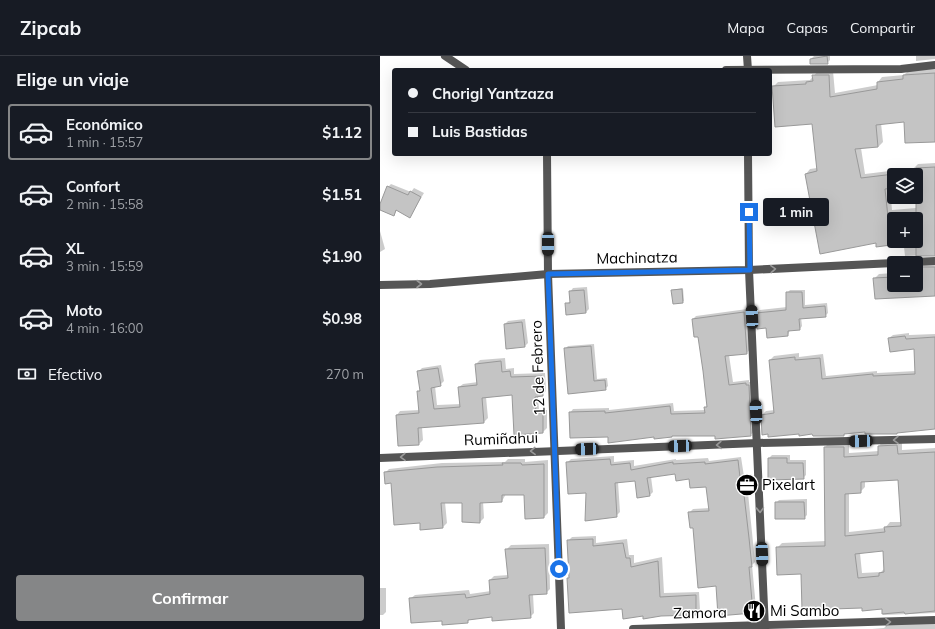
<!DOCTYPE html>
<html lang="es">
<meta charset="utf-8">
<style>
:root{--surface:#171b24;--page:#20242c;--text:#f1f3f6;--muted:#9ea1a6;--line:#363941;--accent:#858687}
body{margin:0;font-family:Mulish,sans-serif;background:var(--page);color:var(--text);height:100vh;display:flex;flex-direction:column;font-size:15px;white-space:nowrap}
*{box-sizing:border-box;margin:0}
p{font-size:13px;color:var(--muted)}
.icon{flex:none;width:22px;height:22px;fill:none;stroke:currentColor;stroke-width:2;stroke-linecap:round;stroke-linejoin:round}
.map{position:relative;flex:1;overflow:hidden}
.side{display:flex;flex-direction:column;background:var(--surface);width:380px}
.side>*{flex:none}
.banner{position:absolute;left:12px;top:12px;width:380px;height:88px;border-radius:4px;box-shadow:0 4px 16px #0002;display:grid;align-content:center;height:88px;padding:0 16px;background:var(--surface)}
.buttons{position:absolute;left:507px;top:112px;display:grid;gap:8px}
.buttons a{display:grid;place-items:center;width:36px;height:36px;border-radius:4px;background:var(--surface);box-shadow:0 4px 16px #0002;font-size:20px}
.end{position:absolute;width:18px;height:18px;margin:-9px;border:5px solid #1a73e8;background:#fff;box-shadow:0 0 0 2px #fff}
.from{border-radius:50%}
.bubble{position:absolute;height:28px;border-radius:4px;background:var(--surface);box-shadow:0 4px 16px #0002;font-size:13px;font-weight:700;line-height:28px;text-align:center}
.car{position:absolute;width:12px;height:24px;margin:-12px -6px;border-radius:5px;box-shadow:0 0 3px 1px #0007;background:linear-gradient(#222 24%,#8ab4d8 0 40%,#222 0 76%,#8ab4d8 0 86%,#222 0)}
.banner b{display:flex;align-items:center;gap:14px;height:38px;font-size:15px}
.banner b+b{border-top:1px solid var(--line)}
.banner i{width:10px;height:10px;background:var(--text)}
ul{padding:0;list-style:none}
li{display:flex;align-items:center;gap:12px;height:56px;margin:0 8px 6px;padding:0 8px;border:2px solid transparent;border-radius:4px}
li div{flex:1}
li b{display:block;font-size:15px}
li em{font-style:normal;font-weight:700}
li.current{border-color:var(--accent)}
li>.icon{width:36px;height:36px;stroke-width:1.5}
h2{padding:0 16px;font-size:18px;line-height:48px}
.pay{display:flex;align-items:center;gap:10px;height:44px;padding:0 16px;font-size:15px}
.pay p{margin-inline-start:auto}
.cta{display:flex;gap:8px;margin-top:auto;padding:8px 16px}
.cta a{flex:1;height:46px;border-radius:4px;background:var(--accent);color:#fff;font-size:16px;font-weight:700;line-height:46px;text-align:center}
header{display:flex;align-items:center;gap:24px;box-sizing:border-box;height:56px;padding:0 20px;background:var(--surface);border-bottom:1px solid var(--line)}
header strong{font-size:19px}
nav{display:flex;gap:22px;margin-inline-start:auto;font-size:14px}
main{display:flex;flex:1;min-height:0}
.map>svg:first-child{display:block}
.shadow{fill:#0003;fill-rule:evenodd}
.building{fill:#c4c4c4;stroke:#999;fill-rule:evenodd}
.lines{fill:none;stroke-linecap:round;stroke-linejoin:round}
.minor{stroke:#555;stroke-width:8}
.oneway{stroke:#999}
.route{stroke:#1a73e8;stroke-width:5}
.labels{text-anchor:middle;stroke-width:3;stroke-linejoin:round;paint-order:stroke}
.street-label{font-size:15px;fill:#000;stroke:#fff}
.poi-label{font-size:15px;fill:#000;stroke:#fff;text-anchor:start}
</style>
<header>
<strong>Zipcab</strong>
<nav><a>Mapa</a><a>Capas</a><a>Compartir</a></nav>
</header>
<main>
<section class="side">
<h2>Elige un viaje</h2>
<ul>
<li class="current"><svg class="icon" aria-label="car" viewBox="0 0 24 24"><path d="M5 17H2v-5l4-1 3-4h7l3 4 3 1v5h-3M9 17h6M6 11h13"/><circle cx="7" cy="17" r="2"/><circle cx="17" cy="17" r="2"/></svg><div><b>Económico</b><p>1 min · 15:57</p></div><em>$1.12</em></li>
<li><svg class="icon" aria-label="car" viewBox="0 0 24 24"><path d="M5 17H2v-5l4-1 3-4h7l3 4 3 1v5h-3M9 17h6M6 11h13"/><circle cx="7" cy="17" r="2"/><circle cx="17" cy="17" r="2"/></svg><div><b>Confort</b><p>2 min · 15:58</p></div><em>$1.51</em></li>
<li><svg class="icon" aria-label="car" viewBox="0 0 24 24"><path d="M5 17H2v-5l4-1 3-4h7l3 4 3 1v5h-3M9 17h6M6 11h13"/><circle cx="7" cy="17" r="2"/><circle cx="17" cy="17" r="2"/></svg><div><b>XL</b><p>3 min · 15:59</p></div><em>$1.90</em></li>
<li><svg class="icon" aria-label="car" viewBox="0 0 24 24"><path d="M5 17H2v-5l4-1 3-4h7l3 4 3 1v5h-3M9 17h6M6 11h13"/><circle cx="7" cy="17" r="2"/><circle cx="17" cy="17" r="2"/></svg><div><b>Moto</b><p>4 min · 16:00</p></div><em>$0.98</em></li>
</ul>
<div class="pay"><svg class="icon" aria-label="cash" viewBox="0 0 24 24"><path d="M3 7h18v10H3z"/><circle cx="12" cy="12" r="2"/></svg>Efectivo<p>270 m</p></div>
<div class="cta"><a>Confirmar</a></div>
</section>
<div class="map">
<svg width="555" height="573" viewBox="0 0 555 573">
<rect width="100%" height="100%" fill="#fff"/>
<g class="shadow">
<path d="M434 0H450V4L447 7 431 3Z"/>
<path d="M536 0H555V3L536 5Z"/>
<path d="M555 11V85L525 65 501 67 503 86 498 91 481 92 485 118 534 112 538 108 555 107V199L525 200 524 191 519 192 518 188 497 190V186L441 197 426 118 430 113 437 112 433 67 393 31 398 26 430 24 438 15H453L455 37 498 29V26L502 21 524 19 528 15ZM514 119H536V152L512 154 510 132 514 131ZM514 163H536V185H514Z"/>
<path d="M11 128 31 136 34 132 44 137 30 160 17 154 14 159 0 153 8 131Z"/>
<path d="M0 175 5 193 0 196Z"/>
<path d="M555 206V239L496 242 494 223 499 218 514 217V229H536V207Z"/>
<path d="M207 231 209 253 206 256 186 248 191 245 190 236 193 232Z"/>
<path d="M303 232 304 245 302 246 292 234Z"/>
<path d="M410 234H425V249L447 247 448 257 445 260 421 261 422 270 420 273 410 274 408 279 387 271 377 257 380 254 407 251V237Z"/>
<path d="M367 253 370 293 367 297 349 299 353 326 369 324V326H372L374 376 370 379 229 380 190 357 193 353 229 352V354L293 347 294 355 326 354 327 349 319 280 313 263 316 260Z"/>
<path d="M145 263 148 287 145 290 125 268 128 265Z"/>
<path d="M529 277V279L555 278V372L486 375 466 377 464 379 419 377 382 359 386 355 395 354 390 304 394 300 419 297V301L443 298 446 320 497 315V317L536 315 535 292 509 282 513 279Z"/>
<path d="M214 288 217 323 227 322 228 330 225 333 189 337 185 293 188 290Z"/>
<path d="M125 302 126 313 134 312V318L165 317 166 335 162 339 158 340 159 354H167V372L163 376 133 338 106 341 108 362 104 366 42 371 43 384 39 388 17 359 20 355 40 354 38 336 41 333 38 316 42 312 61 309 64 325 60 329 55 330 57 349 81 348 79 331 83 328 98 326 96 308 100 304Z"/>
<path d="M503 385H522V394L555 392V557L503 559V552L483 551 422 517 397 492 402 487 446 485 445 391 449 387 469 386V397L499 395V390ZM518 423 522 466H510L505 472 469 476V436H480L485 431V425ZM504 494 505 512 501 516 482 517 480 497Z"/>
<path d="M392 399H410V404H426V419L423 422 389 402Z"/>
<path d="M234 400V406L254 404V410L296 403V404L328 402 329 405 361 401 365 427H367L375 506 372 509 376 552 373 556 336 528 314 471 309 457 313 453 330 452 327 430 296 417 271 421 273 436 269 440 256 424 238 426 240 456 236 460 207 436 187 407 191 403Z"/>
<path d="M128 403H145V406L168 404V457L164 461 145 438H126L122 445H103L104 462 100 466 83 446H65L67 467 63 471 41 466 5 417 9 413 62 407 125 406Z"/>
<path d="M427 443V459L424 462 396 447 399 444Z"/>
<path d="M216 480V487L247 483 249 499H254V507L282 501 284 537 319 536 320 554 316 558 264 559 242 552 188 523 190 521 188 485 192 481Z"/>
<path d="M169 488 170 533 166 537 153 538 154 557 150 561 113 560 90 563 87 566 63 564 30 543 35 539 89 534 90 538 111 535 110 524 114 520 129 519 126 494 131 489Z"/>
<path d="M0 532H6V556L3 559H0Z"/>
<path d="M555 564V573H492L504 572 509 567Z"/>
</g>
<g class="building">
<path d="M447 0 448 8H430V3Z"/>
<path d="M555 17V86L525 87 524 66 496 69 498 91 475 93 481 122 514 118V132L505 133 511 189 496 191V187L440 198 425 118 437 115 432 68 395 71 392 30 426 28V26L433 25 432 19H449L450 41 497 33V26L523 23V19Z"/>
<path d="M555 111V200H536V112Z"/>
<path d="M7 130 28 139 30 135 41 141 30 162 16 154 14 160 0 154V148Z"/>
<path d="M536 211H555V240L495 243 493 222 514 221V229H536Z"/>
<path d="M302 233 303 247 293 248 291 234Z"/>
<path d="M204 234 206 257 186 259 185 247H190L189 235Z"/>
<path d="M406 236H422L423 252 445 250 446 261 419 263 420 274 408 275V280L387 282 386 272 377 273 376 257 406 254Z"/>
<path d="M364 256 367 298 345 300 349 329 366 327V329H369L371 380 335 383V380H292V381L274 383V381L228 387V381L190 382 189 356 225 355V357L290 350 291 358 325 357 324 351H327L323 315 318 281H314L312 263Z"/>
<path d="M142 266 145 291 126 293 124 268Z"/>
<path d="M525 280 526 283 555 281V373L517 377V378H485V376L464 378V380H433L432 378 419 380V378L388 381V378L382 379 381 359 394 357 389 304 415 301V304L440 302 442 323 493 318V320L535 318 534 293 510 296 508 282Z"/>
<path d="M211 290 214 325 225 324 226 334 188 338 184 292Z"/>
<path d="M121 305 122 316 130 315 131 321 162 320 163 340 155 341 156 358 163 357V377L134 379 132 339 102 342 104 367 38 372 39 389 18 390 16 359 39 357 37 335H40L37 315 58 312 61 330 51 332 54 353 80 351 78 331 97 329 95 308Z"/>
<path d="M517 389 518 398 555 396V555L525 558 524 556 502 558V553L482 555V552L422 554 421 518 397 519 396 491 445 490 444 391H464V401L498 399V390ZM518 424 521 470 504 471 505 476 465 480V438L481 437V426ZM503 495 504 516 499 517V520L478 522 475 498Z"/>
<path d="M388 402H407V407H423L424 423 388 424Z"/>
<path d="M230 403 231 409 250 407 251 414 293 406V408L325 406V408L358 404 361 430H363L369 482 372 511H369L373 557 338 560 336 530 318 532 313 472H310L308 456 329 455 326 431 310 432 309 423 296 425 295 418 267 422 270 440 257 442 255 425 235 427 237 461 205 465 206 437 188 438 186 406Z"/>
<path d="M122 407H141L142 409 164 408V462L145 463 144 439H122V446L100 447V467L82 466V447H61L63 472 40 474V467L14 469 11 427 5 428 4 416 57 411 123 409Z"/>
<path d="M395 446H424L425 463H395Z"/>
<path d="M213 483V490L243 487 246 502H250L251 511 278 505 280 541 316 539V559L281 560 263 563V560L243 563 242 553 189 557 187 522H189L187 484Z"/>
<path d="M165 492 167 538 149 539 151 562 112 565V561L88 564V567L62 569V565L31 567 29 542 85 538 86 542 110 538 109 524 128 522 125 493Z"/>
</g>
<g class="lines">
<g class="minor">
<path d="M65 0 86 14"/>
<path d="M367 0 368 14"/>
<path d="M346 14 521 13 555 9"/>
<path d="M167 98 168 218 181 573"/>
<path d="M368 98 369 214 385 573"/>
<path d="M514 207 555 205"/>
<path d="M0 229 50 228 168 218 369 214 514 207"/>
<path d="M0 402 378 387 555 383"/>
<path d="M253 573 555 564"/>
</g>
</g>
<defs><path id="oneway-chevron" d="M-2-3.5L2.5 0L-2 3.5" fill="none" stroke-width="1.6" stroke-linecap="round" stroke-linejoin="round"/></defs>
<g class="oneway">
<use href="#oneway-chevron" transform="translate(393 213) rotate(-3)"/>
<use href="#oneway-chevron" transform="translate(39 228)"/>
<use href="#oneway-chevron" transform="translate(516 384) rotate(179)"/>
<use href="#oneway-chevron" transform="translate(339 389) rotate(178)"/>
<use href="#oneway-chevron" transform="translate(153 395) rotate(178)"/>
<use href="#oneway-chevron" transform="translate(23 401) rotate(178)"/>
<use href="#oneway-chevron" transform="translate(380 454) rotate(88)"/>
<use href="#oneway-chevron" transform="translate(508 566) rotate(-2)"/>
</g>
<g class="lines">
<path class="route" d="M179 513 168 218 370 214 369 156"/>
</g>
<defs>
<g id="office-disc" transform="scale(1.15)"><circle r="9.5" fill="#000" stroke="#fff"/><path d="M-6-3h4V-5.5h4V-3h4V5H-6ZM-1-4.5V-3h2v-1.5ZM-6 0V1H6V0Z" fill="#fff"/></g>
<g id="restaurant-disc" transform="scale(1.15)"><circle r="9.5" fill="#000" stroke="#fff"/><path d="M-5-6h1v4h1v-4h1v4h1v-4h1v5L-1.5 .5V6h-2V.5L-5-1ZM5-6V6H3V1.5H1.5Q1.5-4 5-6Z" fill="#fff"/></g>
</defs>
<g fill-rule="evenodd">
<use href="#office-disc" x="367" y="429"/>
<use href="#restaurant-disc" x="374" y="555"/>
</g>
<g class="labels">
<g class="street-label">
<text transform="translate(257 202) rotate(-1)" y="5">Machinatza</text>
<text transform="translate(158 312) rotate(-92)" y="5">12 de Febrero</text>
<text transform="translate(121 383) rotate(-2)" y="5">Rumiñahui</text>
<text transform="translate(320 557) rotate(-1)" y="5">Zamora</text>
</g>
<g class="poi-label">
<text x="382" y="434">Pixelart</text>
<text x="390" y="560">Mi Sambo</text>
</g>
</g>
</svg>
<div class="buttons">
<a><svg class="icon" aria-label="layers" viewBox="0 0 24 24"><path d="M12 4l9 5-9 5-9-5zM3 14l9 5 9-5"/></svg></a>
<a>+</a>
<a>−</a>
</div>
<i class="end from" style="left:179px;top:513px"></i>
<i class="end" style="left:369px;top:156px"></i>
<div class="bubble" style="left:383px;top:142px;width:66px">1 min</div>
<i class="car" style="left:168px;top:188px;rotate:180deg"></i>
<i class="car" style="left:372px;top:261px;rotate:357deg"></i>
<i class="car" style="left:376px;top:356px;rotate:357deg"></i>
<i class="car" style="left:481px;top:385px;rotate:268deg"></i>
<i class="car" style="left:300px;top:390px;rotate:268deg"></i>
<i class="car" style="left:207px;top:393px;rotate:268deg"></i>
<i class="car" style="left:382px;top:498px;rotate:178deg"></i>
<div class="banner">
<b><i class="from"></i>Chorigl Yantzaza</b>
<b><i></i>Luis Bastidas</b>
</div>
</div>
</main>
